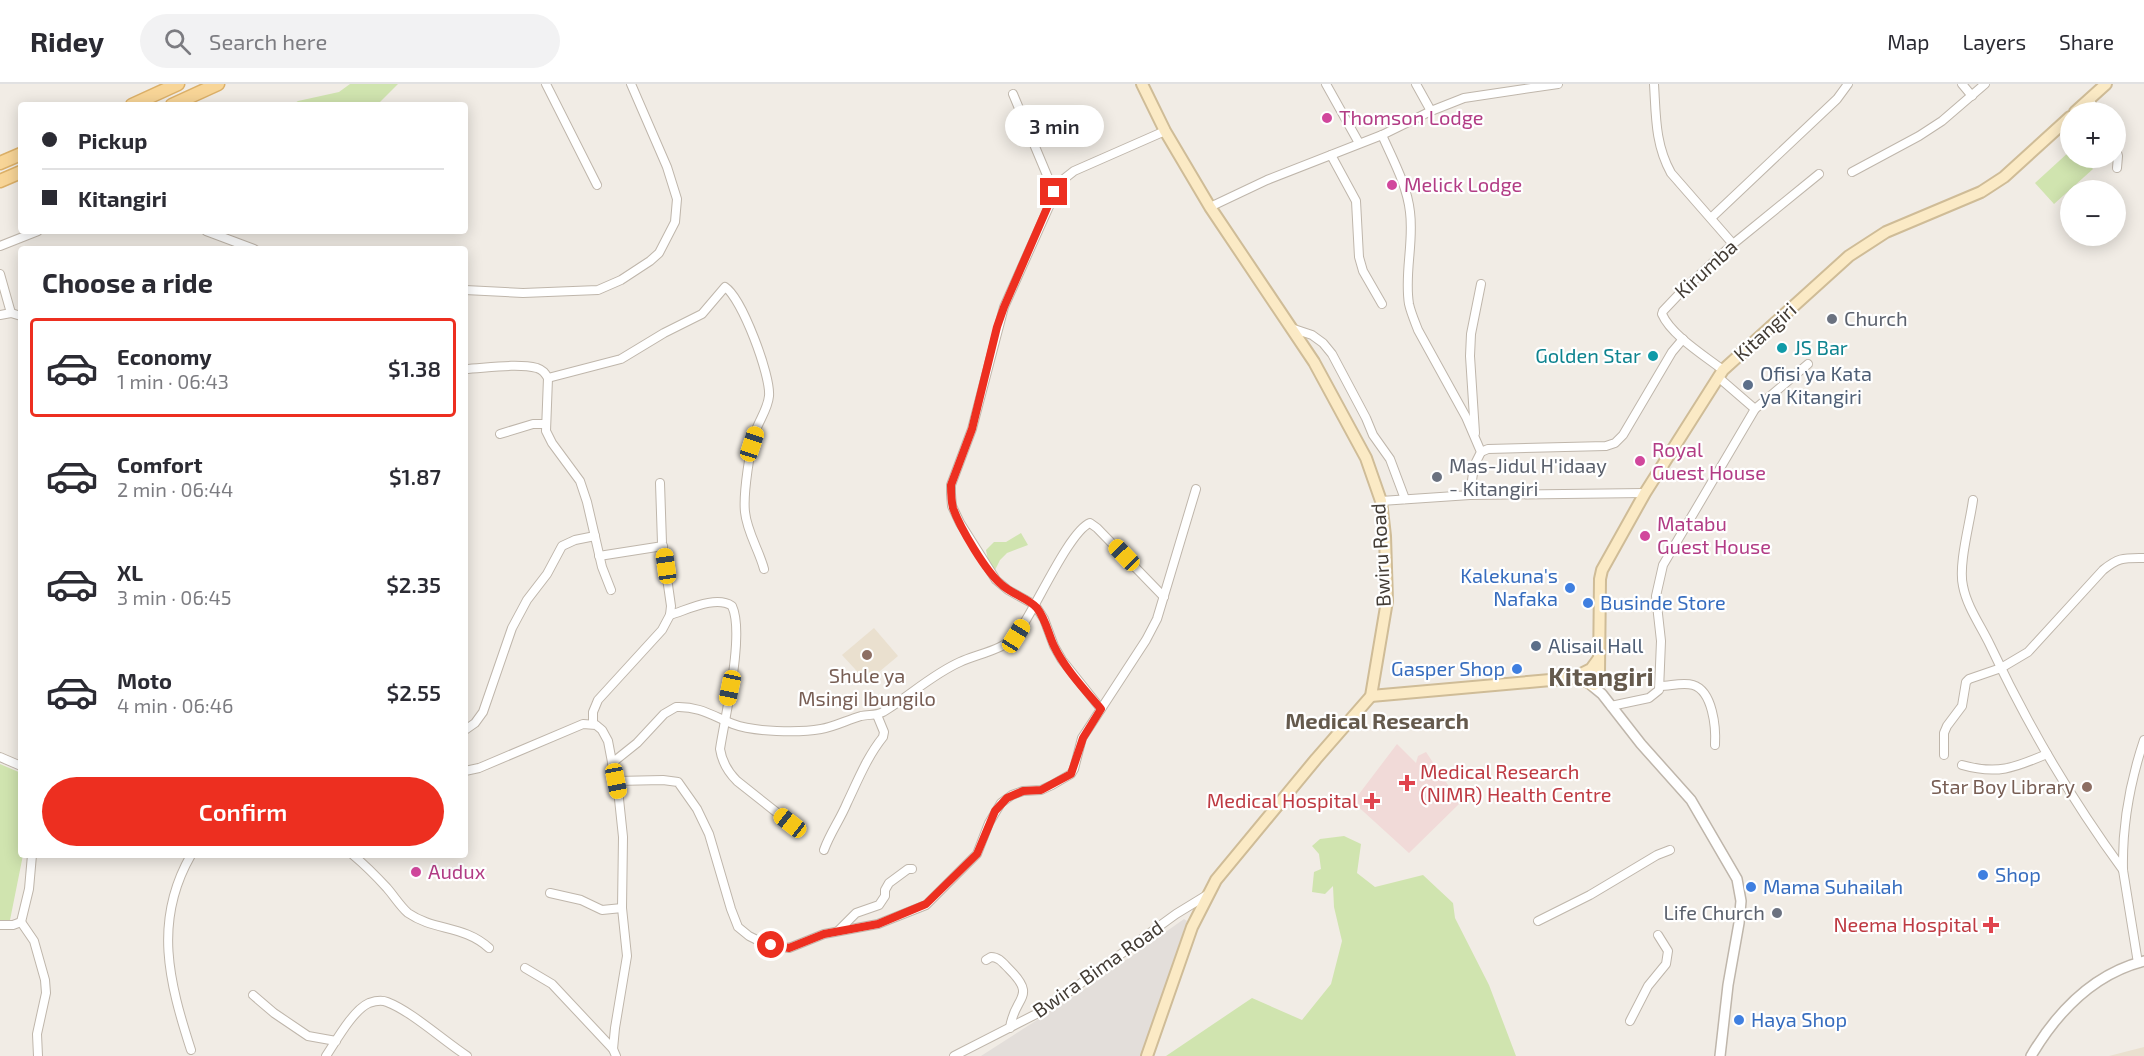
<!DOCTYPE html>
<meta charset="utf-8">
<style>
:root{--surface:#fff;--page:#f2f2f3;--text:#2b2b33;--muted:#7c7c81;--line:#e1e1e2;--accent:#ed2f20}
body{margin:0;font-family:"Exo 2",sans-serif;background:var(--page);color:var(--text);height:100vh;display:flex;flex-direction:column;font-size:22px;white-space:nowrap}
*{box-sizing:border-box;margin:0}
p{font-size:20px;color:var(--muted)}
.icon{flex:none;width:33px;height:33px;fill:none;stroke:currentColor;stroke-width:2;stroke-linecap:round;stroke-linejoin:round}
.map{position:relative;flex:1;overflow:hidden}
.details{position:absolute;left:18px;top:162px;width:450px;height:612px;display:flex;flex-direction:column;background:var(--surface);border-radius:6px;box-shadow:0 3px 15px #0003}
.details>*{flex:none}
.guide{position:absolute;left:18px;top:18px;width:450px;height:132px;border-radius:6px;box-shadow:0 3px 15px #0003;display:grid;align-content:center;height:132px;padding:0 24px;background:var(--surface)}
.buttons{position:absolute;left:2060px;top:18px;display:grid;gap:12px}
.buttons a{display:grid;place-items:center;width:66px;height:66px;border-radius:50%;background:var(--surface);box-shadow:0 3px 15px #0003;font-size:30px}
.end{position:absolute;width:27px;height:27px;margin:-14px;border:8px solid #ed2f20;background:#fff;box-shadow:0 0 0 3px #fff}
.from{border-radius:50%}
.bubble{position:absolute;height:42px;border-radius:21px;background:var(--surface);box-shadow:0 3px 15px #0003;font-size:20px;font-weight:600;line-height:42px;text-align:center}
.car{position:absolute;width:18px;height:36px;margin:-18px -9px;border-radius:8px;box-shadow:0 0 4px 2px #0007;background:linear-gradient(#f5c518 24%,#345 0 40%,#f5c518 0 76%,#345 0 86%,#f5c518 0)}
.guide b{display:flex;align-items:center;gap:21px;height:57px;font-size:22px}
.guide b+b{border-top:2px solid var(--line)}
.guide i{width:15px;height:15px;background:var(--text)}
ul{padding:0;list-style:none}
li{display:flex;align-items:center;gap:18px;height:99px;margin:0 12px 9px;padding:0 12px;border:3px solid transparent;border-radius:6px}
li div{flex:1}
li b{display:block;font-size:22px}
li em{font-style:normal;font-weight:600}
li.current{border-color:var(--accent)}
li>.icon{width:54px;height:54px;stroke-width:1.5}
h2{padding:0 24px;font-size:27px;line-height:72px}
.button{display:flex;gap:12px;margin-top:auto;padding:12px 24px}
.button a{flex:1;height:69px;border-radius:36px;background:var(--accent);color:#fff;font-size:24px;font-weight:600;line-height:69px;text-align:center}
header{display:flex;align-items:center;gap:36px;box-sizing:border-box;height:84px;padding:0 30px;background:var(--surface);border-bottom:2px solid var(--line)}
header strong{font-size:28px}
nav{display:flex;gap:33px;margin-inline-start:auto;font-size:21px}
.search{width:420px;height:54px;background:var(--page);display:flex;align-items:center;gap:15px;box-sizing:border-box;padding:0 21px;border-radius:33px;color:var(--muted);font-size:22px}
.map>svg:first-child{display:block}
.industrial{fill:#e3deda}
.education{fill:#eae0cf}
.medical{fill:#f1dad8}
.green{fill:#d0e4af}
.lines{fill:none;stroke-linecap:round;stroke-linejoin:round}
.minor-casing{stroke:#bfb6ab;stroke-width:10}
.tertiary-casing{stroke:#bfb6ab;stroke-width:12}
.secondary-casing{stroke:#cfbc97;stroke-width:14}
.primary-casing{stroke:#dcb068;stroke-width:15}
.minor{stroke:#fff;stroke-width:8}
.tertiary{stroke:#fff;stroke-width:9}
.secondary{stroke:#fbeac5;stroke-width:10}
.primary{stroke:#f8d597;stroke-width:12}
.route{stroke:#ed2f20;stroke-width:8}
.hotel-dot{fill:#d1479c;stroke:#fff;stroke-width:2}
.worship-dot{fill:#6b7280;stroke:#fff;stroke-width:2}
.culture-dot{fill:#0f9aa8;stroke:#fff;stroke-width:2}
.service-dot{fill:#5c6f8a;stroke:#fff;stroke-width:2}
.shop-dot{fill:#3f7fe0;stroke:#fff;stroke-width:2}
.education-dot{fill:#8d6e63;stroke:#fff;stroke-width:2}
.health-dot{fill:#e0444e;stroke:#fff;stroke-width:2}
.labels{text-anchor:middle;stroke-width:4.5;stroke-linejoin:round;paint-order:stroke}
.hotel-label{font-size:20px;fill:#b23c85;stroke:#fff;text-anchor:start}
.street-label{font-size:20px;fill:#433c35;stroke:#fff}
.worship-label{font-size:20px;fill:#5b616d;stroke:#fff;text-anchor:start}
.culture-label{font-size:20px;fill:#0d838f;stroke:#fff;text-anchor:start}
.service-label{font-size:20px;fill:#4e5e75;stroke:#fff;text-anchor:start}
.shop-label{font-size:20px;fill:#366cbe;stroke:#fff;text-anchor:start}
.education-label{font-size:20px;fill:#785e54;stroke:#fff}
.health-label{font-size:20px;fill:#be3a42;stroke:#fff;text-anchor:end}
.quarter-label{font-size:22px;font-weight:bold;fill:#655a4d;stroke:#fff}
.district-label{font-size:26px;font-weight:bold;fill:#655a4d;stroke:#fff}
</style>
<header>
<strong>Ridey</strong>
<div class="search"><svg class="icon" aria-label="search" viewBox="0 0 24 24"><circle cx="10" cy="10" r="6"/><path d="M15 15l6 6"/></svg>Search here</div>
<nav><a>Map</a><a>Layers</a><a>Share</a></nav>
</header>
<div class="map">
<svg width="2144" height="972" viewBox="0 0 2144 972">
<rect width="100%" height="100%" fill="#f1ece5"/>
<path class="industrial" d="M1184 835 1187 837 1158 922 1159 935 1141 972H981L1079 909Z"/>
<g class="education">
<path d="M874 544 898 572 867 598 842 571Z"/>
<path d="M2144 963V972H2109Z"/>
</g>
<path class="medical" d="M1397 660 1416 679 1418 672 1426 668 1460 719 1409 769 1353 718Z"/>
<g class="green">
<path d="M350 0H398L377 21H292L298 17 339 8Z"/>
<path d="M2070 67V74H2083L2093 85 2054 120 2035 99Z"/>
<path d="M1021 449 1028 461 1007 469 1000 476 995 486 989 482 986 466 994 458H1006Z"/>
<path d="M0 680 21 689V771H23L10 836H0Z"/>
<path d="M1344 752 1361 760 1357 789 1375 803 1423 791 1453 819 1455 834 1489 901 1516 972H1166L1252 914 1302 936 1331 900 1342 857 1334 823 1333 802 1325 810 1312 808 1314 788 1321 785 1319 770 1312 762 1320 755Z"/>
</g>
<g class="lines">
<g class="minor-casing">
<g id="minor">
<path d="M546 0 597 101"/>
<path d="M1326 0 1359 59"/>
<path d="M1416 0 1431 27"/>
<path d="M1654 0C1656 32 1655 60 1671 89L1733 160"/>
<path d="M1962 0 1972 12"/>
<path d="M1013 10 1054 108"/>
<path d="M2089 16 2097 28"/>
<path d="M1382 51C1393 76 1407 101 1410 128 1414 159 1404 190 1409 220 1411 229 1415 238 1418 246L1466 333 1481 368 1474 382 1470 411"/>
<path d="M2115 62 2118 72 2117 84"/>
<path d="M1331 71 1356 117 1359 173 1363 187 1382 220"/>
<path d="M1852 88 1919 52 1942 37 1985 0"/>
<path d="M1210 123 1267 96 1382 51 1431 27 1464 14 1558 0"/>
<path d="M1711 134 1837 15 1848 0"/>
<path d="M206 147 254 165"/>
<path d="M0 162 38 147"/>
<path d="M0 190 11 229"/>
<path d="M465 206 523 209 598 206 621 196 650 177 659 169 675 138 677 115 667 83 631 0"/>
<path d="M0 231 11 229 21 232"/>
<path d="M1294 245 1312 251 1323 259 1332 270 1366 334 1373 351 1390 375 1405 415"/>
<path d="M465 285C486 284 517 279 537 284 543 286 545 289 548 294L546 347 552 359 580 397 587 418 602 483 611 506"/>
<path d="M1723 286C1705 272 1671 251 1662 230L1663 227 1682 207 1733 160 1819 90"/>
<path d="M1718 293 1755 325"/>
<path d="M548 294 621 275 664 249 702 230 725 203C742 214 771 292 769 312 768 324 760 335 756 346 750 363 743 410 745 428 747 448 759 466 764 485"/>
<path d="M1475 349 1470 272 1471 250 1481 200"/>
<path d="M500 350 533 340H546"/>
<path d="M1481 368 1488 365 1606 362 1615 359 1623 351 1672 268 1683 255"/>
<path d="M1973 416C1970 439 1958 481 1963 502 1967 523 1981 542 1990 561 2027 640 2071 715 2123 786"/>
<path d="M1381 417 1470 411 1645 409"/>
<path d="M599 472 663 462"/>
<path d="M670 531C687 526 716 511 732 522 745 550 725 632 720 665 722 678 727 687 737 697L790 739"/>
<path d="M1660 602C1670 602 1683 598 1693 601 1713 607 1716 644 1715 661"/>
<path d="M1611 622 1649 614 1659 606 1661 557 1656 512 1663 481 1755 325 1808 280"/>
<path d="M1101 625 1062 576 1054 562 1044 535 1035 521 1008 506 996 496 960 439 952 422 951 410V401L972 345 1004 223 1060 98 1074 87 1165 47"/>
<path d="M593 640V628L598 616 662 546 670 531 671 522 662 459 660 399"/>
<path d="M465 646 475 639 483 628 512 544 527 516 547 490 562 462 575 456 595 452"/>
<path d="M1944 671V649L1947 642 1962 622 1966 598 1969 595 2001 584 2028 568 2103 486C2119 473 2124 474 2144 474"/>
<path d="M0 673 21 682"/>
<path d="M612 679 637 659 664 630 676 623C699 622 713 632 733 640 754 648 799 649 821 645 834 643 847 636 861 632 869 630 875 632 883 628 910 612 931 591 960 578 977 570 1005 566 1017 550 1034 528 1069 447 1090 439L1097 444 1164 513"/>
<path d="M1962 681C1997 691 2014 684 2047 670"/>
<path d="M465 687 479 684 583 640 596 641 602 646 608 657 619 715 623 753 622 824 627 872 615 944 613 965 616 972"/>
<path d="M616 697 663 696 678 698 697 725 709 750 731 825 738 843 749 852 759 857 771 861 789 864 824 850 878 840 926 821 977 770 989 739 1001 719 1012 711 1023 707 1041 706 1052 701 1071 690 1074 685 1082 654 1088 645 1146 556 1157 535 1196 405"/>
<path d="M824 766C830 749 840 736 847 719 858 696 867 673 883 653L884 648 877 631"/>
<path d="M353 771C365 781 376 792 387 804 394 812 400 822 408 829 434 847 464 841 489 864"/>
<path d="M550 809 581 816 602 826 622 824"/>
<path d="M1538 837 1590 811 1657 771 1670 766"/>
<path d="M21 838 34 857 45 896 46 909 37 950 38 972"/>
<path d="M0 841H13L21 838 29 805 32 771"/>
<path d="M838 847 856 829 879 821 885 812V806L889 799 908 785H912"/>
<path d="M986 876 991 873C999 873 1003 879 1009 885 1038 914 1014 912 1010 944"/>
<path d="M2138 879 2123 786C2122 741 2130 698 2144 656"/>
<path d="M525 884 552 900 613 965"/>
<path d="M253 911 274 929 308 952 336 957"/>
<path d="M1630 937 1648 902 1666 880 1668 867 1658 851"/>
<path d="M191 966C169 898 153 837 191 771"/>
<path d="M326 972C336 957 353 926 369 919 375 917 382 916 387 918 411 927 444 957 467 972"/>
<path d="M954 972 1044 926 1176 830 1207 811"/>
</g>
</g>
<g class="tertiary-casing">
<g id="tertiary">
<path d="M1591 601 1602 610 1641 660 1691 716 1737 795 1741 817 1739 839 1728 901 1720 972"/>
<path d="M2031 972C2057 928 2093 890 2144 877"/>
</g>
</g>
<g class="secondary-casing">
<g id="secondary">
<path d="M1142 0 1165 47 1210 123 1314 278 1366 374 1381 417 1385 452 1387 517 1371 612 1316 675 1216 796 1192 843 1147 972"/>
<path d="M2075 28 2106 0"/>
<path d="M1586 589V597L1594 601 1600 595 1599 589 1595 586"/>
<path d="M1599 589 1600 495 1602 486 1645 409 1723 286 1849 172 1886 148 1981 108 2004 93 2070 33"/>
<path d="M1371 612 1573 594 1591 585 1599 574"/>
</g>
</g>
<g class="primary-casing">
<g id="primary">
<path d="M132 21 178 0"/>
<path d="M172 21 218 0"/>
<path d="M0 79 21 70"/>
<path d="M0 97 21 88"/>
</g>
</g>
<use href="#minor" class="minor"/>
<use href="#tertiary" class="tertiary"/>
<use href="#secondary" class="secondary"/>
<use href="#primary" class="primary"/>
</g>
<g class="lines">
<path class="route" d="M771 861 789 864 824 850 878 840 926 820 977 770 995 727 1007 714 1023 707 1041 706 1071 690 1083 654 1101 625C1084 605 1065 585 1054 562 1048 549 1046 536 1037 524 1029 515 1012 510 1002 501 986 488 960 444 953 424 951 416 951 408 951 401L972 345 997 243 1004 223 1054 108"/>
</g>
<g class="hotel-dot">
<circle cx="1327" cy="34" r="6"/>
<circle cx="1392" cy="101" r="6"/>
<circle cx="1640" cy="377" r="6"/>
<circle cx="1645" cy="452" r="6"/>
<circle cx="416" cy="788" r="6"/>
</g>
<g class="worship-dot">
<circle cx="1832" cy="235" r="6"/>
<circle cx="1437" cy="393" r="6"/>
<circle cx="1777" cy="829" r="6"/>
</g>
<g class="culture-dot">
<circle cx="1782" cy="264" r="6"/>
<circle cx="1653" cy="272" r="6"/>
</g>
<g class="service-dot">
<circle cx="1748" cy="301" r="6"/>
<circle cx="1536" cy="562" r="6"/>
</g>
<g class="shop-dot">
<circle cx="1570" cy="504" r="6"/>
<circle cx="1588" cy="519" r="6"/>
<circle cx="1517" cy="585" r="6"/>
<circle cx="1983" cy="791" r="6"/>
<circle cx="1751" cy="803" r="6"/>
<circle cx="1739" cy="936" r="6"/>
</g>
<g class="education-dot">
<circle cx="867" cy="571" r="6"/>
<circle cx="2087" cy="703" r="6"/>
</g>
<g class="health-dot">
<path d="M1404 690h6v6h6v6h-6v6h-6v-6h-6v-6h6z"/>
<path d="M1369 708h6v6h6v6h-6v6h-6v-6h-6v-6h6z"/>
<path d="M1988 832h6v6h6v6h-6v6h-6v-6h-6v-6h6z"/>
</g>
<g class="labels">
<g class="hotel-label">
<text x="1339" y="41">Thomson Lodge</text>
<text x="1404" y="108">Melick Lodge</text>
<text x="1652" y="373">Royal<tspan x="1652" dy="23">Guest House</tspan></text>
<text x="1657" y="447">Matabu<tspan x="1657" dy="23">Guest House</tspan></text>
<text x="428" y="795">Audux</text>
</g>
<g class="street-label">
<text transform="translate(1706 185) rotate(-42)" y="7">Kirumba</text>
<text transform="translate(1765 248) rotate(-42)" y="7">Kitangiri</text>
<text transform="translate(1381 471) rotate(-93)" y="7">Bwiru Road</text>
<text transform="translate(1098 885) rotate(-35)" y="7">Bwira Bima Road</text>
</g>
<g class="worship-label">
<text x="1844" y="242">Church</text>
<text x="1449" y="389">Mas-Jidul H'idaay<tspan x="1449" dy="23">- Kitangiri</tspan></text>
<text x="1765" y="836" text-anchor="end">Life Church</text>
</g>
<g class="culture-label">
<text x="1794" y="271">JS Bar</text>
<text x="1641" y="279" text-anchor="end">Golden Star</text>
</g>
<g class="service-label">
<text x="1760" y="297">Ofisi ya Kata<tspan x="1760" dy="23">ya Kitangiri</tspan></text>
<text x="1548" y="569">Alisail Hall</text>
</g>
<g class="shop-label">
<text x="1558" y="499" text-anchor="end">Kalekuna's<tspan x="1558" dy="23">Nafaka</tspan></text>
<text x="1600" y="526">Businde Store</text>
<text x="1505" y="592" text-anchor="end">Gasper Shop</text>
<text x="1995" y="798">Shop</text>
<text x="1763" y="810">Mama Suhailah</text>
<text x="1751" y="943">Haya Shop</text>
</g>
<g class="education-label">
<text x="867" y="599">Shule ya<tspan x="867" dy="23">Msingi Ibungilo</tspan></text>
<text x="2075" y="710" text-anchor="end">Star Boy Library</text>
</g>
<g class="health-label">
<text x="1420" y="695" text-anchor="start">Medical Research<tspan x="1420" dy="23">(NIMR) Health Centre</tspan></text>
<text x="1358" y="724">Medical Hospital</text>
<text x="1978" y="848">Neema Hospital</text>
</g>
<g class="quarter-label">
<text x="1377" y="645">Medical Research</text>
</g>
<g class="district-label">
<text x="1601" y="602">Kitangiri</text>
</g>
</g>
</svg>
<div class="buttons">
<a>+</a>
<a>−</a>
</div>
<i class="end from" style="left:771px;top:861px"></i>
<i class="end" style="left:1054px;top:108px"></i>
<div class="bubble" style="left:1005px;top:21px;width:99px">3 min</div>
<i class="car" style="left:752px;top:360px;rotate:18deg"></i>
<i class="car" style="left:1124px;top:471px;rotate:316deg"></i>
<i class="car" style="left:666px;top:482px;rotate:352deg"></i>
<i class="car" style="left:1016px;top:552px;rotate:32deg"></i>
<i class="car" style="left:730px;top:604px;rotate:192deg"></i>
<i class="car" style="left:616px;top:697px;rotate:169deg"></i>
<i class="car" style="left:790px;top:739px;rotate:308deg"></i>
<div class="guide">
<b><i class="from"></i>Pickup</b>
<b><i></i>Kitangiri</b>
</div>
<section class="details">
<h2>Choose a ride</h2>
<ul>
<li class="current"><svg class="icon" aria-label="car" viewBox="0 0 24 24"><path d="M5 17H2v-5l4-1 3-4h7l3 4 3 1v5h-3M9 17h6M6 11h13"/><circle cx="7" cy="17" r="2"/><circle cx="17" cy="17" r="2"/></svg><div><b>Economy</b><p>1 min · 06:43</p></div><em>$1.38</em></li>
<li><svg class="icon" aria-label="car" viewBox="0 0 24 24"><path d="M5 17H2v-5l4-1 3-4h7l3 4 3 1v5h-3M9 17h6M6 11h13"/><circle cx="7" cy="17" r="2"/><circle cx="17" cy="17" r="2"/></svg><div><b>Comfort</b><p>2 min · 06:44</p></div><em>$1.87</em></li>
<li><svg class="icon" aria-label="car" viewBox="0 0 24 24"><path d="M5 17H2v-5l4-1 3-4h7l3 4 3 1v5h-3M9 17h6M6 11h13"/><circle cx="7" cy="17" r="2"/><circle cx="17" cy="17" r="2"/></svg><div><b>XL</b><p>3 min · 06:45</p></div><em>$2.35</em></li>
<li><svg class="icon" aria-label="car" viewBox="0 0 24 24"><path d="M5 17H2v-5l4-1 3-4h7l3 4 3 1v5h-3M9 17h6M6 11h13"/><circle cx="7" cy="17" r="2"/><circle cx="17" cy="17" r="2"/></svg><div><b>Moto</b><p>4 min · 06:46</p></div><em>$2.55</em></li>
</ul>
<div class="button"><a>Confirm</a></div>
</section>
</div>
